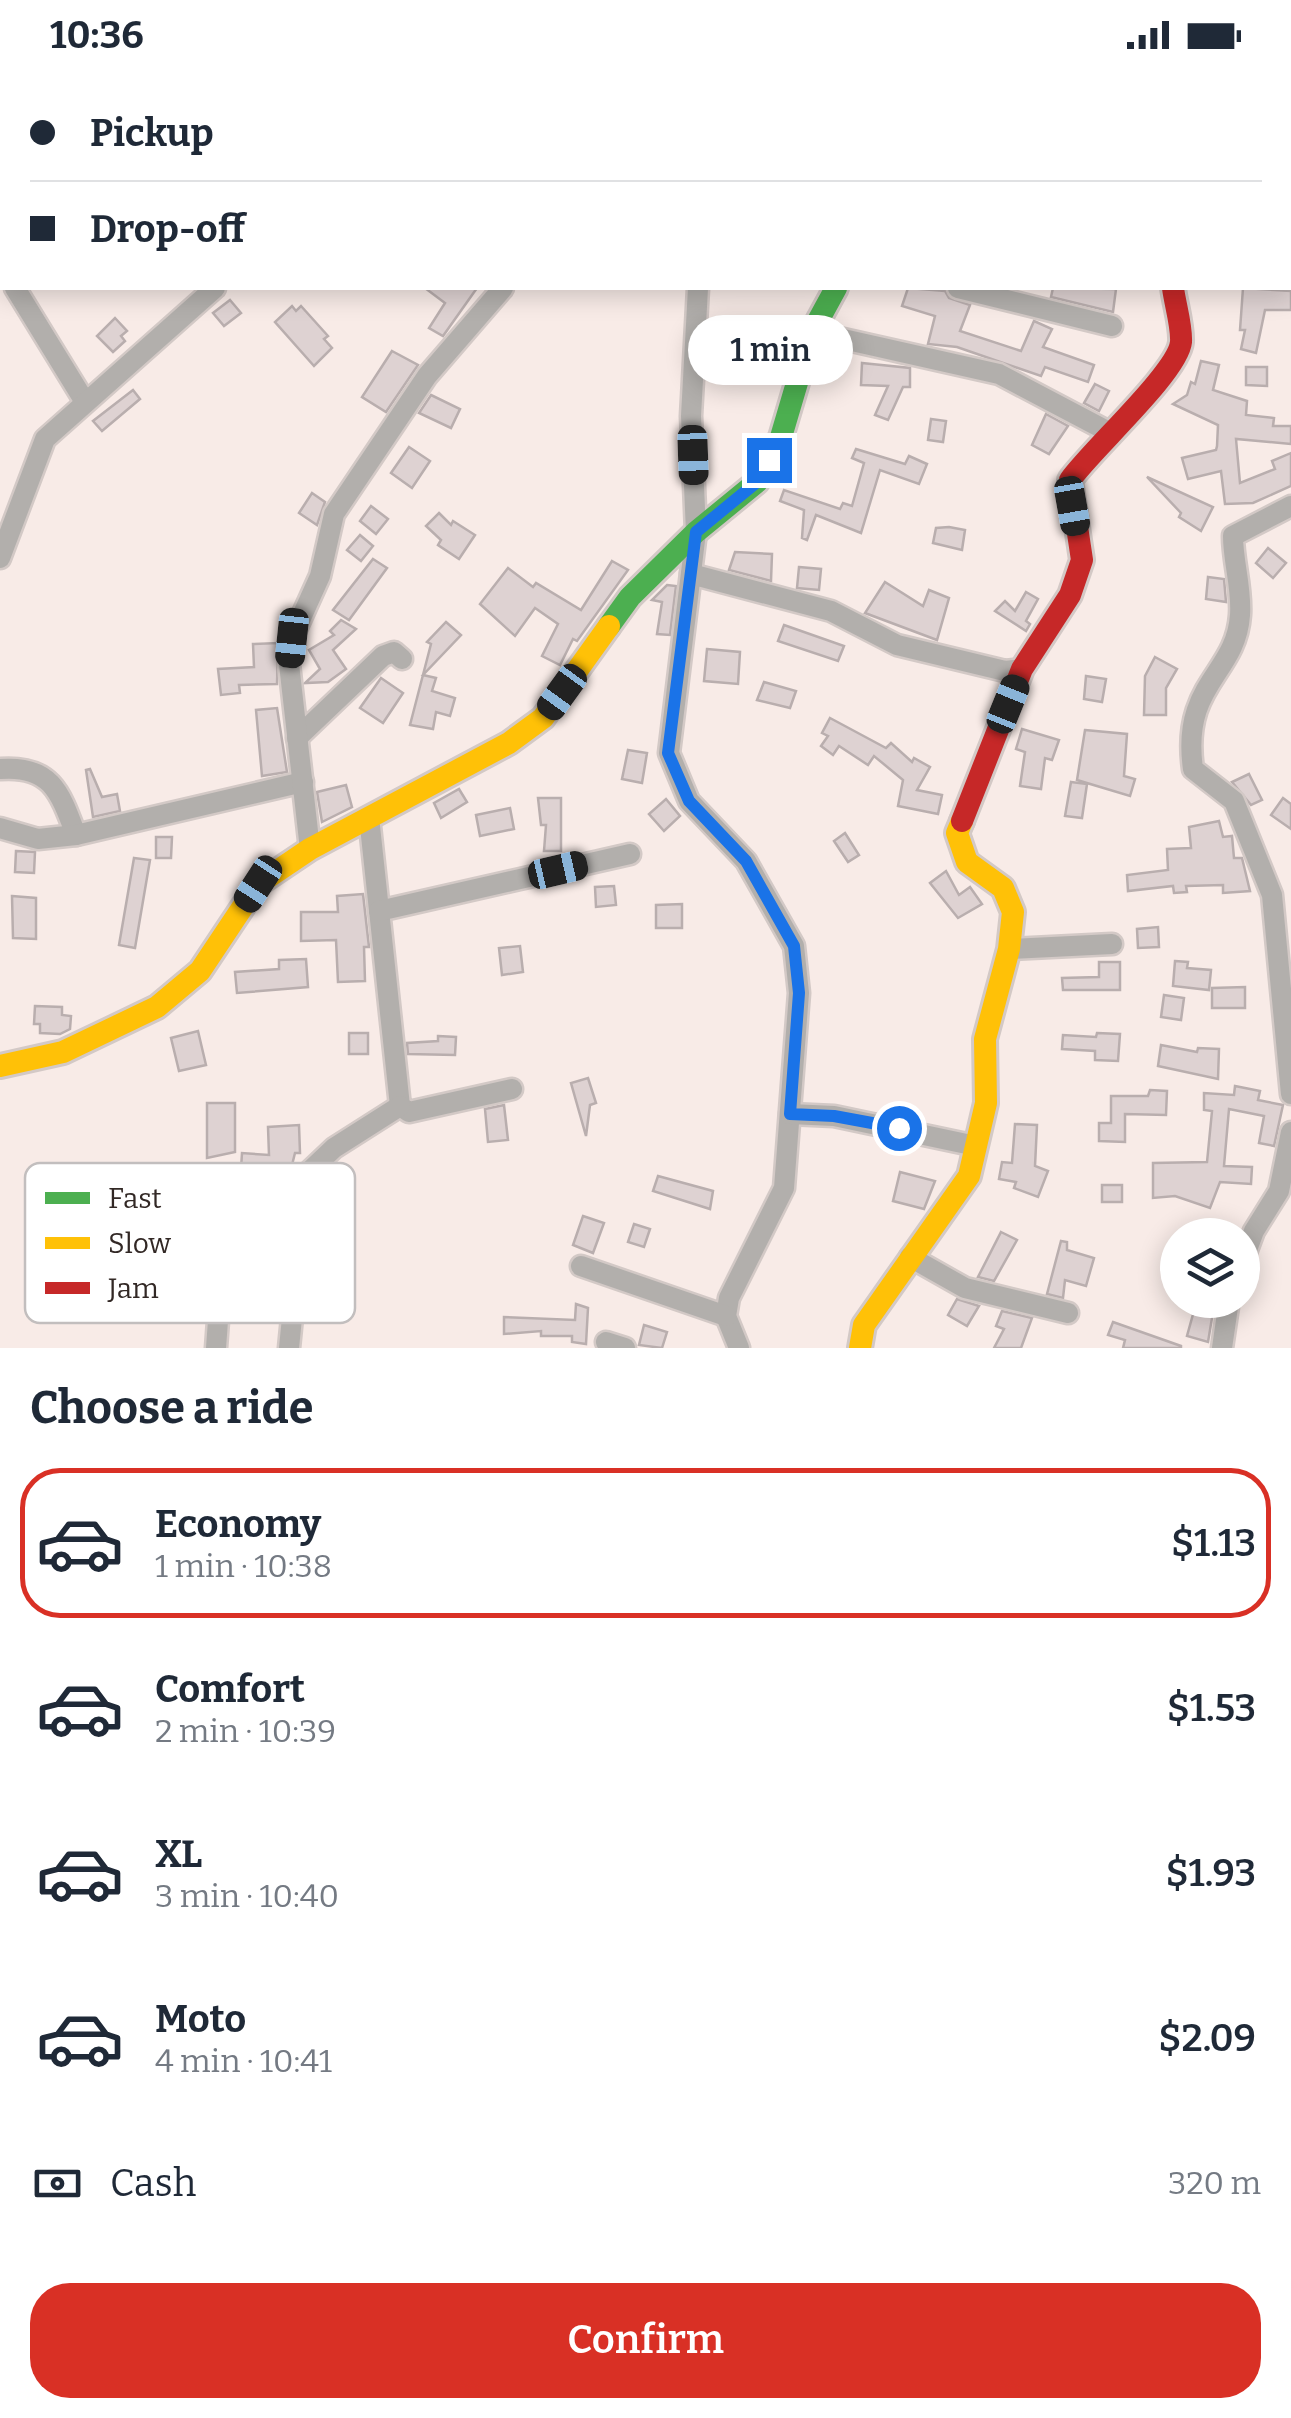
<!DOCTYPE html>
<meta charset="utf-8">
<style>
:root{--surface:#fff;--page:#f6f6f7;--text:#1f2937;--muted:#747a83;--line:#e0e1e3;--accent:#d93025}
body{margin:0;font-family:Bitter,serif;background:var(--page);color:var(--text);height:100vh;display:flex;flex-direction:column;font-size:38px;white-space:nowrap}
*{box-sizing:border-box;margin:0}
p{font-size:32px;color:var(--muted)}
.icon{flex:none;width:55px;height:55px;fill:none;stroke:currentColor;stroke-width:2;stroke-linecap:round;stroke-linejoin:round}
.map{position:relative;height:1278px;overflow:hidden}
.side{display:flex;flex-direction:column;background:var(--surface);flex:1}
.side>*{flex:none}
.top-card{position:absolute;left:0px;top:0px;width:1292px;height:220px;box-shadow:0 5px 25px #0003;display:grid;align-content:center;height:220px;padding:0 30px;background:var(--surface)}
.controls{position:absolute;left:1160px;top:1148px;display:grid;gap:20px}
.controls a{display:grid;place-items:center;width:100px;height:100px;border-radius:50%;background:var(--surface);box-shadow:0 5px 25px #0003;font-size:50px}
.end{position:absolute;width:45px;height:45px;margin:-22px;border:12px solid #1a73e8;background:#fff;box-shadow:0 0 0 5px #fff}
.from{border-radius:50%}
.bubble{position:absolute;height:70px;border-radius:35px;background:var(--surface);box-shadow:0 5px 25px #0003;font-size:32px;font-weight:600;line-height:70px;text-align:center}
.car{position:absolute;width:30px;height:60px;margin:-30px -15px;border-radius:12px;box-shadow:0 0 8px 2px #0007;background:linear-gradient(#222 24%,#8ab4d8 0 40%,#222 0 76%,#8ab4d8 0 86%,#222 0)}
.top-card b{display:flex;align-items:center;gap:35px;height:95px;font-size:38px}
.top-card b+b{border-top:2px solid var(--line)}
.top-card i{width:25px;height:25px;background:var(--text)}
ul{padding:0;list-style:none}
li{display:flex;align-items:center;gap:30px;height:150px;margin:0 20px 15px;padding:0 10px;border:5px solid transparent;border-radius:40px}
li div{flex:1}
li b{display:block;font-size:38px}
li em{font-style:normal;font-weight:600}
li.on{border-color:var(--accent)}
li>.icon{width:90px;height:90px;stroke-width:1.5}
h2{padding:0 30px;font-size:45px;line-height:120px}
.pay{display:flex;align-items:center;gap:25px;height:110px;padding:0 30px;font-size:38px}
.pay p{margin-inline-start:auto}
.button{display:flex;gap:20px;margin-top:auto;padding:20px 30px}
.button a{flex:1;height:115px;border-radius:40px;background:var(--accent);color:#fff;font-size:40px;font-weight:600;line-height:115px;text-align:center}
.status{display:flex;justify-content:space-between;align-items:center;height:70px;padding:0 50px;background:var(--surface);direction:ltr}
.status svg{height:28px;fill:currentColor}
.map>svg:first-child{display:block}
.building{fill:#ded2d2;stroke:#b9aeae;stroke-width:2.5}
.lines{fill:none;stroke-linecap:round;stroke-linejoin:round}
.street-casing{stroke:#d3c9c6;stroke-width:25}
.fast-casing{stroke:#d3c9c6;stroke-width:28}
.slow-casing{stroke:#d3c9c6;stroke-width:28}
.jam-casing{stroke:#d3c9c6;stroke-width:28}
.street{stroke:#b2afac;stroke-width:20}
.fast{stroke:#4caf50;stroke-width:22}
.slow{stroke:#ffc107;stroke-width:22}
.jam{stroke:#c62828;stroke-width:22}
.route{stroke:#1a73e8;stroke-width:12}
.key{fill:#fff;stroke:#c2bebe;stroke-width:2.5}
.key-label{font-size:28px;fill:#322825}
</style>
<div class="status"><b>10:36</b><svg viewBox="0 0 49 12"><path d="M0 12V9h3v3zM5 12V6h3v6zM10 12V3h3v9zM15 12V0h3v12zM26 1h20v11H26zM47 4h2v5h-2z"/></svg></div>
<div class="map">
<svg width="1291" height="1278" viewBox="0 0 1291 1278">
<rect width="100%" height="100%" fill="#f8ebe7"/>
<g class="building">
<path d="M425 218H477L443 266 429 258 445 233Z"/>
<path d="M908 218 945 221 949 228 970 235 960 261 1021 281 1034 251 1052 259 1043 277 1094 295 1088 312 1045 297 1041 306 957 277 928 274 935 246 902 236Z"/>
<path d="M1053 218 1116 219 1113 242 1051 227Z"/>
<path d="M1243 218 1291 221V240H1265L1256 283 1241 279 1245 260H1240Z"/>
<path d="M230 230 241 243 224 256 213 243Z"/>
<path d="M292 236 296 241 301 236 328 266 324 269 332 278 314 296 275 252Z"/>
<path d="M115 248 127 261 121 266 125 271 113 282 97 266Z"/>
<path d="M767 251 786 254 783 279 764 276Z"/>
<path d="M392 281 418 295 386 342 362 327Z"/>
<path d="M1201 291 1219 295 1213 320 1247 331 1246 345 1274 348 1273 356H1291V374L1236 369 1240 413 1275 399 1272 391 1291 383V416L1253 433 1225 434 1221 401 1188 409 1182 388 1216 380 1217 376 1218 355 1173 334 1187 325 1191 312 1195 314Z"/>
<path d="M862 293 910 298V317H903L888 350 875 345 888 316 861 315Z"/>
<path d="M1246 297H1267V316L1246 315Z"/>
<path d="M1095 314 1109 321 1099 341 1084 333Z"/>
<path d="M133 320 140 329 102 361 93 351Z"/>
<path d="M431 325 460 339 451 358 419 343Z"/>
<path d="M1046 344 1068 356 1049 384 1032 375Z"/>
<path d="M931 349 946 351 943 372 928 370Z"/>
<path d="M409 377 430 391 412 418 391 403Z"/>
<path d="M856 379 905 394 909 386 927 394 919 414 880 400 861 463 816 445 807 470 802 468 804 440 780 431 784 420 840 439 843 433 852 436 864 393 852 388Z"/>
<path d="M1147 407 1213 437 1201 461 1179 447 1181 443Z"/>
<path d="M312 423 325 432 317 455 299 443Z"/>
<path d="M371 436 388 449 376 464 360 451Z"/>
<path d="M439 443 451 455 453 451 475 465 459 489 438 475 441 470 426 456Z"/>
<path d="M949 457 965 460 962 480 933 473 936 458Z"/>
<path d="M360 465 373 476 361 491 347 480Z"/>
<path d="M1268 478 1286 493 1273 508 1256 493Z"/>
<path d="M735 482 772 484 771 511 729 500Z"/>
<path d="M373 489 387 498 349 550 333 540Z"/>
<path d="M612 491 628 500 577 571 573 569 560 595 542 586 558 554 535 538 515 566 480 534 508 498 533 517 536 513 581 540Z"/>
<path d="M799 497 821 499 819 520 797 518Z"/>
<path d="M1208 507 1224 509 1226 532 1206 529Z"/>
<path d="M885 512 923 536 929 520 949 528 937 570 865 543Z"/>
<path d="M667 515 676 516 670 565 657 564 662 532 652 530Z"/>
<path d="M1026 522 1038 529 1026 551 1030 554 1026 561 995 541 1005 531 1015 541Z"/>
<path d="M341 550 356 559 333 580 346 599 328 612 305 613 320 599 309 580 334 565 330 561Z"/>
<path d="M446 552 461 565 423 605 436 608 432 621 455 628 450 646 436 642 433 659 410 655 431 574 427 572Z"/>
<path d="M784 555 844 576 838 591 778 571Z"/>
<path d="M278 573 277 614 239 615 240 623 221 625 218 599 254 597 253 574Z"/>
<path d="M707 579 740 582 738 614 704 611Z"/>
<path d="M1155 587 1177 599 1166 618V645H1144L1145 606Z"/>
<path d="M1086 606 1106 609 1102 632 1084 629Z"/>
<path d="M381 608 403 623 383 653 360 638Z"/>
<path d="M764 612 796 621 790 638 757 630Z"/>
<path d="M277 638 287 702 262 706 256 640Z"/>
<path d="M830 648 886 678 891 673 912 692 914 688 930 697 917 720 942 725 938 744 898 736 903 710 874 686 868 695 839 676 833 685 821 676 828 666 822 663Z"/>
<path d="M1022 659 1059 670 1052 690 1045 688 1041 719 1020 716 1025 682 1016 679Z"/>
<path d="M1085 660 1127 664 1124 706 1135 709 1130 726 1077 710Z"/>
<path d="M628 680 647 683 642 713 622 709Z"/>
<path d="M90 699 102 727 117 724 120 741 93 747 86 700Z"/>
<path d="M1249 704 1262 730 1251 735 1232 712Z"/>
<path d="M1071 712 1087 714 1082 748 1065 746Z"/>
<path d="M346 715 352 737 322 752 317 722Z"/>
<path d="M459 719 467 732 441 748 434 733Z"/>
<path d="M538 728H561V781H544L546 755H541Z"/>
<path d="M1283 728 1291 734V759L1271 745Z"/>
<path d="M666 729 680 746 664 761 649 744Z"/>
<path d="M510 738 514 759 480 766 476 745Z"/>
<path d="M1219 751 1223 767 1232 766 1234 788H1242L1250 821 1223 823V815L1186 816 1187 822 1174 823 1173 816 1128 821 1127 805 1168 800 1167 779 1191 778 1189 757Z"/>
<path d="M845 763 859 785 848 792 834 771Z"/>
<path d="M156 767H172L171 788H156Z"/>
<path d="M16 781 35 782 34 803 15 802Z"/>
<path d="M134 788 150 790 135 878 119 875Z"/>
<path d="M946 801 959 825 970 817 982 834 958 848 930 813Z"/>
<path d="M614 816 616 835 596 837 595 817Z"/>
<path d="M363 824 369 877H364L365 911 338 912 336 870 301 871V842H338L337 826Z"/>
<path d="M12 826 36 828V869L13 868Z"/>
<path d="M682 834V858H656V835Z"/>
<path d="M1158 857 1159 877 1138 878 1137 859Z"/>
<path d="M520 876 523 902 502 905 499 878Z"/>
<path d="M306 889 308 917 237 923 235 902 279 899V890Z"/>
<path d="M1175 891 1188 892 1187 898 1211 900 1209 920 1173 916Z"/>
<path d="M1099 892H1120V920H1063L1062 908 1099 907Z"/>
<path d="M1245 917V938H1212V918Z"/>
<path d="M1164 925 1184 928 1181 950 1161 947Z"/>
<path d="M35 936 62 937V945L71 946 70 959 60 964 40 963V954H34Z"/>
<path d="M198 961 206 995 179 1001 171 968Z"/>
<rect x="349" y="963" width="19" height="21"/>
<path d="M1097 963 1120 964 1118 991 1095 990V981L1062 979 1063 965 1096 967Z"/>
<path d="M438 966 456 967 455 985 408 984 407 973 438 971Z"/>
<path d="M1161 975 1197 982 1198 978 1219 979 1218 1009 1158 996Z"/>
<path d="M588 1008 596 1033 590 1035 586 1066 571 1013Z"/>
<path d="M1235 1016 1260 1021 1258 1030 1283 1035 1274 1076 1259 1073 1264 1046 1229 1039 1224 1096 1252 1097 1251 1114 1220 1112 1210 1138 1175 1126 1153 1128V1093L1207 1092 1212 1041 1204 1040V1023L1234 1025Z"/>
<path d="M1150 1020 1167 1021 1166 1045 1125 1044V1072L1099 1071V1053H1111V1026H1148Z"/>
<path d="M207 1033H235V1082L207 1088Z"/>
<path d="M504 1035 508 1070 488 1072 485 1039Z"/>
<path d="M1015 1054 1037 1055 1035 1096 1048 1101 1038 1127 1014 1118 1016 1112 999 1109 1002 1092 1012 1093Z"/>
<path d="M299 1055 300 1083H295L291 1099H241L242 1083 269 1085 268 1057Z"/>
<path d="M900 1102 935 1111 924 1139 893 1131Z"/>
<path d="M658 1106 713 1121 710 1139 653 1121Z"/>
<rect x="1102" y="1115" width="20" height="17"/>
<path d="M583 1146 604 1153 593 1183 573 1175Z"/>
<path d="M634 1154 650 1159 644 1177 628 1172Z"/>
<path d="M1001 1162 1017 1170 994 1211 978 1207Z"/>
<path d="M1061 1171 1067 1172V1180L1094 1188 1086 1216 1065 1210 1063 1228 1047 1224Z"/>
<path d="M957 1229 979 1236 967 1256 948 1245Z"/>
<path d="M1197 1230H1215L1208 1272 1187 1266Z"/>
<path d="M576 1234 588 1238 586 1274 572 1272V1266H541V1261L504 1264V1247L575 1250Z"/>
<path d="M1002 1241 1032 1248 1021 1278H994L1004 1259 996 1256Z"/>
<path d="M1113 1252 1181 1276V1278H1123L1125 1270 1108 1265Z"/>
<path d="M644 1255 667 1262 662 1278 639 1275Z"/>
</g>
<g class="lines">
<g class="street-casing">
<g id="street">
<path d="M685 0V2"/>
<path d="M450 2 452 0"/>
<path d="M553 2 555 0"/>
<path d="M611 2V0"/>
<path d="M968 2 970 0"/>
<path d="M0 66H2"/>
<path d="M1290 78H1291"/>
<path d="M0 192 2 197"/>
<path d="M15 218 85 332"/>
<path d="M698 218 691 346 696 462 669 683 689 731 746 791 794 876 799 923 784 1118 729 1228 726 1246 739 1278"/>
<path d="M958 218 1112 256"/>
<path d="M812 262 999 304 1109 362"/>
<path d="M1291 436 1233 466C1233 492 1242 518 1240 545 1236 605 1181 613 1193 699L1234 731 1272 825 1291 1024"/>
<path d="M0 488 45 369 215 218"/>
<path d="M691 504 831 541 897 575 1005 601 1022 599"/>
<path d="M297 668 383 586 394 582 402 589"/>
<path d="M0 699C51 695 60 722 76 765"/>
<path d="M369 747 400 1036 409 1042 512 1019"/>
<path d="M0 758 38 769 76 765 303 712"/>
<path d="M310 779 289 594 292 568 320 506 334 444 427 306 503 218"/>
<path d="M379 841 630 784"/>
<path d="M1009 879 1112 874"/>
<path d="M790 1044 834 1046 976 1076"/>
<path d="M910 1187 965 1218 1068 1243"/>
<path d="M1242 1193 1254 1161 1279 1121 1291 1062"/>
<path d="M581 1196 726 1246"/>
<path d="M606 1272 625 1278"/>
<path d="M216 1278 225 1155 235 1114 297 1113 334 1078 400 1036"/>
<path d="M289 1278 298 1187 297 1113"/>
<path d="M1222 1278 1229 1230"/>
</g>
</g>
<g class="fast-casing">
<path id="fast" d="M609 556 630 527 696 462 757 412 781 367 812 262 836 218"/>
</g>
<g class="slow-casing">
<g id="slow">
<path d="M0 996 63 982 157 937 200 901 258 814 310 779 509 673 543 648 609 556"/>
<path d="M860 1278 864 1255 969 1106 986 1033 985 969 1009 879 1013 842 1003 818 967 792 957 763 962 751"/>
</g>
</g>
<g class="jam-casing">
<path id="jam" d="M962 751 1022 599 1070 525 1082 490 1070 410C1092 379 1178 302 1181 272 1182 256 1175 234 1173 218"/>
</g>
<use href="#street" class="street"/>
<use href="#fast" class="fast"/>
<use href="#slow" class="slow"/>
<use href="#jam" class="jam"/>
</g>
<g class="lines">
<path class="route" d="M769 390 757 412 696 462 668 683 689 731 746 791 794 876 799 923 790 1044 834 1046 899 1058"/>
</g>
<rect x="25" y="1093" width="330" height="160" rx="15" class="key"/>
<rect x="45" y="1122" width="45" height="12" fill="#4caf50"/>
<rect x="45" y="1167" width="45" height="12" fill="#ffc107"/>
<rect x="45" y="1212" width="45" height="12" fill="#c62828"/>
<g class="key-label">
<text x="108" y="1138">Fast</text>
<text x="108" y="1183">Slow</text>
<text x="108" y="1228">Jam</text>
</g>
</svg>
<div class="controls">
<a><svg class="icon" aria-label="layers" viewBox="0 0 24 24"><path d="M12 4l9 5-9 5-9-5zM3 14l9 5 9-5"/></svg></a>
</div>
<i class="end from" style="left:899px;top:1058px"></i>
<i class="end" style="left:769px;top:390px"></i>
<div class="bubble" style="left:688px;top:245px;width:165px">1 min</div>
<i class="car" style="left:693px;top:385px;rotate:178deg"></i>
<i class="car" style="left:1072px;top:436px;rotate:170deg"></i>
<i class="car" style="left:292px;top:568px;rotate:186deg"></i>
<i class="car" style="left:562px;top:622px;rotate:216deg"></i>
<i class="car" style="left:1008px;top:634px;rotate:22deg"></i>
<i class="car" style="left:558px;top:800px;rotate:77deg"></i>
<i class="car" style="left:258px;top:814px;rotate:213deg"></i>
<div class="top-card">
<b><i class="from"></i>Pickup</b>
<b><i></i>Drop-off</b>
</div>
</div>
<section class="side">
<h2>Choose a ride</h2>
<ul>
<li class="on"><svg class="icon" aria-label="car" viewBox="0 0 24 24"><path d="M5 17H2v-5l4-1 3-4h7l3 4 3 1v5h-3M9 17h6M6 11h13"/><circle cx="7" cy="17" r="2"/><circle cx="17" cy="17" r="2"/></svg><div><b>Economy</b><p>1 min · 10:38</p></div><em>$1.13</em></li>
<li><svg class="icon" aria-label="car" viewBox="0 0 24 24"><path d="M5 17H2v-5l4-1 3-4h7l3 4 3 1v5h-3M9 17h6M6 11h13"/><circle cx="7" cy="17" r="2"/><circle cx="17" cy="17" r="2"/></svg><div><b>Comfort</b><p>2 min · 10:39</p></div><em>$1.53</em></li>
<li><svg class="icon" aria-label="car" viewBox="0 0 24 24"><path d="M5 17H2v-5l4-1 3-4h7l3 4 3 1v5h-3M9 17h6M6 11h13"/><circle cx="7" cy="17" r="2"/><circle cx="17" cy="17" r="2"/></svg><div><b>XL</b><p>3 min · 10:40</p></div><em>$1.93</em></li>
<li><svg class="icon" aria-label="car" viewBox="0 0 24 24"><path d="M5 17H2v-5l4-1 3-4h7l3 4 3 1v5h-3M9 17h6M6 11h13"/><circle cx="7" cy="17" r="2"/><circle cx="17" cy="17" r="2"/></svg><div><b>Moto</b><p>4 min · 10:41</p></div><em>$2.09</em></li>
</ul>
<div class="pay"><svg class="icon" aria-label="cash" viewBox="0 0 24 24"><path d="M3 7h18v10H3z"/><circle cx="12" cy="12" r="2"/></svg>Cash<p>320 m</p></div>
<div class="button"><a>Confirm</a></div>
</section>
